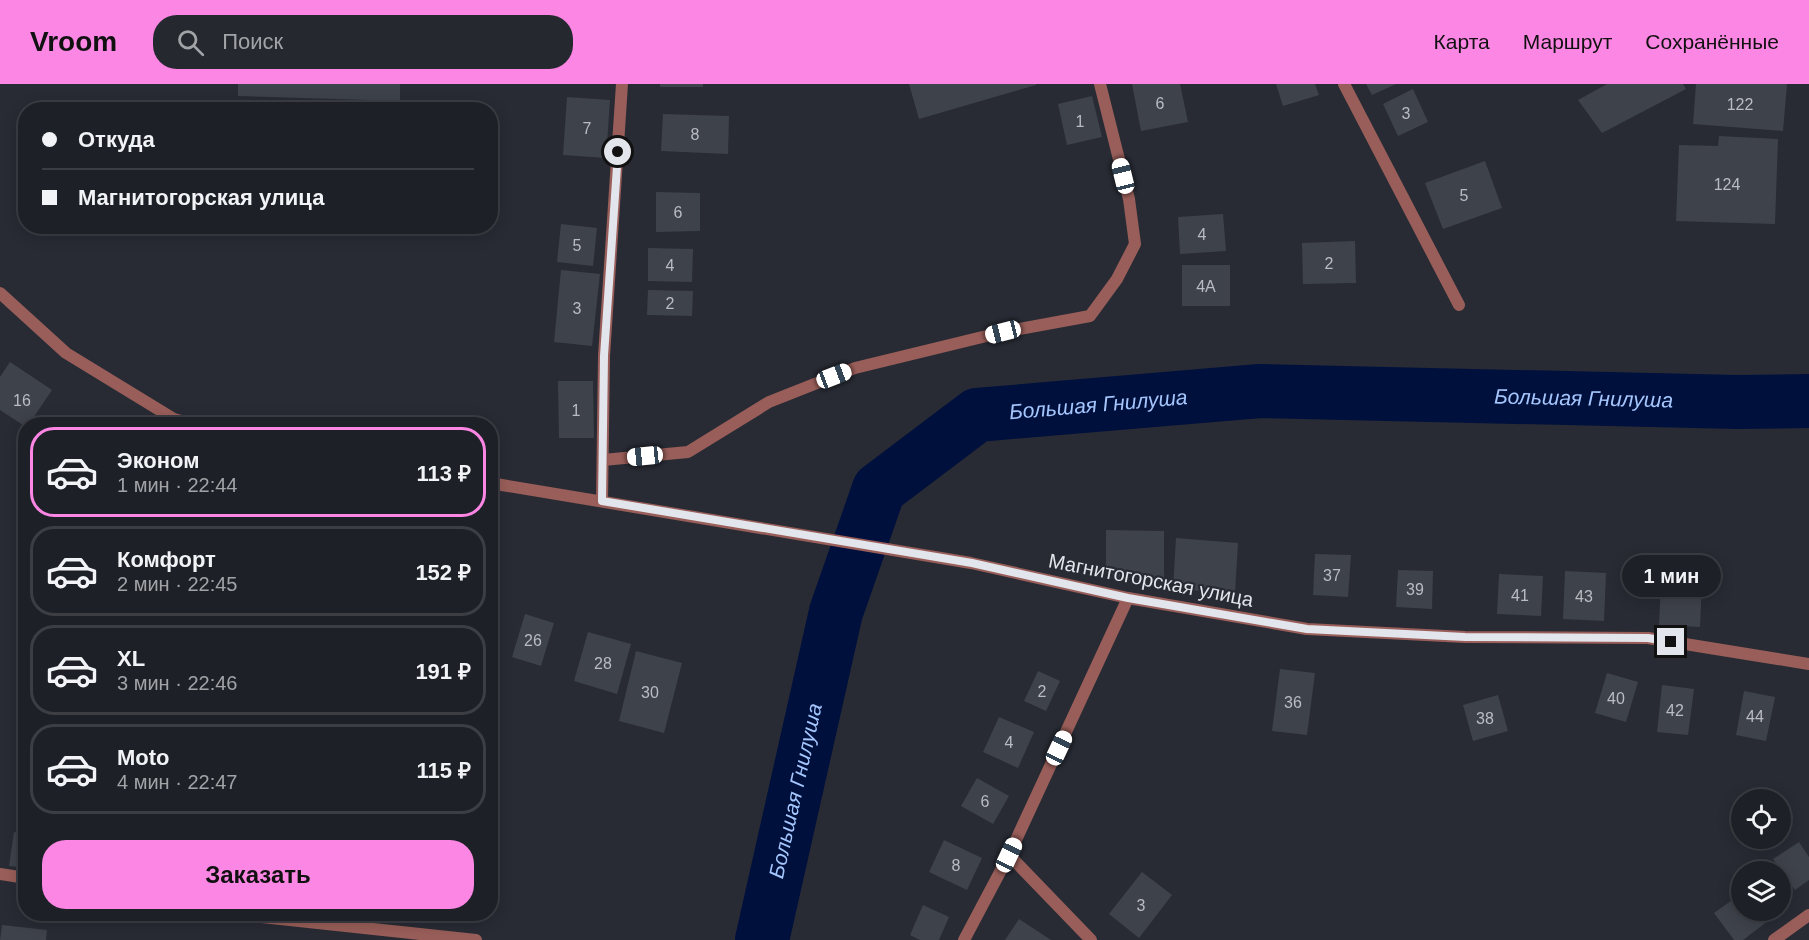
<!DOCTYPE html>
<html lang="ru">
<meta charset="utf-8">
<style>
:root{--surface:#1e2027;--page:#26282f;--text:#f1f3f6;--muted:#a1a3a7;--line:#3c3e44;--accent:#fc86e4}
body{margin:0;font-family:Arial,sans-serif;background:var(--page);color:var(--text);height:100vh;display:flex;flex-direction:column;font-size:22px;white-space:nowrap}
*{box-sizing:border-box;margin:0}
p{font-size:20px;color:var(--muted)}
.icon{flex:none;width:33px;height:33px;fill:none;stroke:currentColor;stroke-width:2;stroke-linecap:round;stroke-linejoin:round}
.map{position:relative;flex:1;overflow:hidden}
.panel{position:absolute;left:18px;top:333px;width:480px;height:504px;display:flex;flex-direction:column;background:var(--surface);border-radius:24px;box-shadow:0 3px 15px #0003,0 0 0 2px var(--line)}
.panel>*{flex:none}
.hud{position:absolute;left:18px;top:18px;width:480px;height:132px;border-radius:24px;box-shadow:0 3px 15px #0003,0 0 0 2px var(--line);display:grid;align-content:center;height:132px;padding:0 24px;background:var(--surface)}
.fabs{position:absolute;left:1731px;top:705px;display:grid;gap:12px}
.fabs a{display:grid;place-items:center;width:60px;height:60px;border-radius:50%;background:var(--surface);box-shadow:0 3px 15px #0003,0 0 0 2px var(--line);font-size:30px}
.end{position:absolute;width:27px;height:27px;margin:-14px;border:8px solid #e2e5eb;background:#111;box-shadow:0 0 0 3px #111}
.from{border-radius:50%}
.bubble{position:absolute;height:42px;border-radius:21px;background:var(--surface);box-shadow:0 3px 15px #0003,0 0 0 2px var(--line);font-size:20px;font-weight:700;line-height:42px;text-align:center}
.car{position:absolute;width:18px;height:36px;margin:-18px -9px;border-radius:8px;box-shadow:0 0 4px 2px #0007;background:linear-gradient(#fff 24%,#345 0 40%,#fff 0 76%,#345 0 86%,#fff 0)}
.hud b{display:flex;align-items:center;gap:21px;height:57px;font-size:22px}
.hud b+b{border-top:2px solid var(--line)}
.hud i{width:15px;height:15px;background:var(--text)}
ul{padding:10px 0 0;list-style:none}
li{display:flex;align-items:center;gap:18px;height:90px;margin:0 12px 9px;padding:0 12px;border:3px solid var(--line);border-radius:24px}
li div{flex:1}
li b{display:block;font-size:22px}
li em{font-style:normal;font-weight:700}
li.on{border-color:var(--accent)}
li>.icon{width:54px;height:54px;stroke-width:1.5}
.action{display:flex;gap:12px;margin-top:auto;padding:12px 24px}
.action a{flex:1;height:69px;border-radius:24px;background:var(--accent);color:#111;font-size:24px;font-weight:700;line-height:69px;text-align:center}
header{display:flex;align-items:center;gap:36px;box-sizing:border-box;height:84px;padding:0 30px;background:var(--accent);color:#111}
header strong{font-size:28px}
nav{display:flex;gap:33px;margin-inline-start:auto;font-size:21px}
.search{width:420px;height:54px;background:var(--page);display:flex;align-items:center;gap:15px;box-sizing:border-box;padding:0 21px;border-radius:24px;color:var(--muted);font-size:22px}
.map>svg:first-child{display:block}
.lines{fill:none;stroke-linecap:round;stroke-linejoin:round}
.river{stroke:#00103d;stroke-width:54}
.building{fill:#3e424b}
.minor{stroke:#995e59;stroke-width:12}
.route{stroke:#e2e5eb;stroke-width:8}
.labels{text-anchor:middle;stroke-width:4.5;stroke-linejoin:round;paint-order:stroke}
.number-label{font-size:16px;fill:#b9bcc3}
.street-label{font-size:20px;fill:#e2e5eb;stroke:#282b34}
.water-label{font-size:21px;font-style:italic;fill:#a4c6fd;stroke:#282b34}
</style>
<header>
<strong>Vroom</strong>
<div class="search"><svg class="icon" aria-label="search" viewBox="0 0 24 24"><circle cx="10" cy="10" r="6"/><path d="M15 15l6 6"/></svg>Поиск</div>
<nav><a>Карта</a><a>Маршрут</a><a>Сохранённые</a></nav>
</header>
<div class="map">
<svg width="1809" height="856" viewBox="0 0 1809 856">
<rect width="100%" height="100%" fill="#282b34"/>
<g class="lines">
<path class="river" id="s1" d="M762 856 836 528 879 405 977 331 1260 307 1737 318 1809 317"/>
</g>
<g class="building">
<path d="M238 0H400V17L238 12Z"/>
<rect x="660" y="0" width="43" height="3"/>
<path d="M909 0H1036V1L919 35Z"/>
<path d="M1132 0H1180L1188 38 1141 47Z"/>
<path d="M1276 0H1315L1319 11 1283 22Z"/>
<path d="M1366 0H1396L1372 11Z"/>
<path d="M1607 0H1683L1686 5 1602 49 1578 16Z"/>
<path d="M1696 0H1787L1783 47 1693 40Z"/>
<path d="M1413 5 1428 38 1398 52 1383 20Z"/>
<path d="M1092 12 1102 53 1067 61 1058 20Z"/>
<path d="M567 13 610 16 606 74 563 71Z"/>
<path d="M663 30 729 32 728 70 661 67Z"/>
<path d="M1719 52 1778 55 1775 140 1676 137 1679 61 1718 62Z"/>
<path d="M1485 77 1502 124 1443 145 1425 99Z"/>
<path d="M656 108 700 109V147L656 148Z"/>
<path d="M1223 130 1226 167 1180 170 1178 133Z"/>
<path d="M561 140 597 144 593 182 557 178Z"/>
<path d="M1355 157 1356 199 1303 200 1302 159Z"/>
<path d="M648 164 693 165 692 198 648 197Z"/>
<rect x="1182" y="181" width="48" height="41"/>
<path d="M561 186 600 190 592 262 554 258Z"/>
<path d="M648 206 693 207 692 232 647 231Z"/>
<path d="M10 278 52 306 29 340H26V343L0 326V293Z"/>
<path d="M558 297H593L594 354H559Z"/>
<path d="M1106 446 1164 447V494H1106Z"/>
<path d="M1176 454 1238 459 1235 509 1173 505Z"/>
<path d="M1315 470 1351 471 1348 513 1313 511Z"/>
<path d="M490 481 497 483 491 500H490Z"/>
<path d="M1398 486 1433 487 1432 525 1396 523Z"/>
<path d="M1565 487 1606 489 1604 537 1563 535Z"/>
<path d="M1499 490 1543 492 1541 532 1497 530Z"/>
<path d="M1661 498 1702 499 1700 543 1659 541Z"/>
<path d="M525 530 554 539 541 582 512 573Z"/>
<path d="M588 548 631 560 617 610 574 597Z"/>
<path d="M636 567 682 579 664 649 619 637Z"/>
<path d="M1280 585 1315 589 1307 651 1272 647Z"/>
<path d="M1038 587 1060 597 1046 627 1024 617Z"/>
<path d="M1607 589 1638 598 1626 638 1595 629Z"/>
<path d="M1662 601 1694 605 1688 651 1657 648Z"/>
<path d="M1744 607 1775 613 1766 657 1736 651Z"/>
<path d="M1498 611 1508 647 1473 657 1463 621Z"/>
<path d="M999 633 1034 648 1018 684 983 668Z"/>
<path d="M977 694 1009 712 993 740 961 722Z"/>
<path d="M14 748 26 750V784L9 782Z"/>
<path d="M944 756 982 774 967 806 929 788Z"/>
<path d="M1799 758 1809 773V796L1795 806 1773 775Z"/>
<path d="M1142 788 1172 811 1139 854 1109 830Z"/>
<path d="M1742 809V826H1761L1768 837 1743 856H1734L1714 829Z"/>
<path d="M923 821 949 833 939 856H920L910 851Z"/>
<path d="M1019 835 1051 856H1005Z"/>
<path d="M2 841 47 846 46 856H0Z"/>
</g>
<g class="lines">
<g class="minor">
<path d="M1344 0 1459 221"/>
<path d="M0 209 66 269 174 335 191 340"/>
<path d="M603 376 688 368 769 318 855 284 1003 248 1090 232 1117 195 1135 160 1129 115 1100 0"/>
<path d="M490 399 971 479 1128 514 1307 545 1465 553 1648 554 1809 580"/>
<path d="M602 417 604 272 622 0"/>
<path d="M1009 771 1091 856"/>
<path d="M0 790 26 794"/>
<path d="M233 830 476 856"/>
<path d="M964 856 1009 771 1128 514"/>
<path d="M1774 856 1809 831"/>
</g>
</g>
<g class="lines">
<path class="route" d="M618 68 604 272 602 417 972 479 1128 514 1307 545 1465 553 1648 554 1671 558"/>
</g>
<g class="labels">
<g class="number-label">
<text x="1160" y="25">6</text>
<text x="1740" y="26">122</text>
<text x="1406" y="35">3</text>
<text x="1080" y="43">1</text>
<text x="587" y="50">7</text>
<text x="695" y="56">8</text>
<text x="1727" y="106">124</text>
<text x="1464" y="117">5</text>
<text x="678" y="134">6</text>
<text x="1202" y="156">4</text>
<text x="577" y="167">5</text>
<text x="1329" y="185">2</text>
<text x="670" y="187">4</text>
<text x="1206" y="208">4А</text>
<text x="670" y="225">2</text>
<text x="577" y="230">3</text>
<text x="22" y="322">16</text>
<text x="576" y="332">1</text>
<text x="1332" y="497">37</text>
<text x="1415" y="511">39</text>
<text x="1520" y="517">41</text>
<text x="1584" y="518">43</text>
<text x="533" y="562">26</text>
<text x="603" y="585">28</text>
<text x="1042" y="613">2</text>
<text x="650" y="614">30</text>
<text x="1616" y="620">40</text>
<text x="1293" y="624">36</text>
<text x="1675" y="632">42</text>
<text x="1755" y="638">44</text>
<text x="1485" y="640">38</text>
<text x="1009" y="664">4</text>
<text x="985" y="723">6</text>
<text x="956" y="787">8</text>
<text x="1141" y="827">3</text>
</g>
<g class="street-label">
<text transform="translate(1151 496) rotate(11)" y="7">Магнитогорская улица</text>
</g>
<g class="water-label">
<text dy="7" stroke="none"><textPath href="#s1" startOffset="1197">Большая Гнилуша</textPath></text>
<text dy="7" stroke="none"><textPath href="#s1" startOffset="711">Большая Гнилуша</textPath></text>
<text dy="7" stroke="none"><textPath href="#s1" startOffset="153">Большая Гнилуша</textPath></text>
</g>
</g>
</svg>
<div class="fabs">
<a><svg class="icon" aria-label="locate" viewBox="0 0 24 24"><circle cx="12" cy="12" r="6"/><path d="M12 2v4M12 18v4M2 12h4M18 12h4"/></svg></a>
<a><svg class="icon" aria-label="layers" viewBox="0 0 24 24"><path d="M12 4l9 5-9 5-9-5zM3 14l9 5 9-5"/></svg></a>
</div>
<i class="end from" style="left:618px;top:68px"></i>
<i class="end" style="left:1671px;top:558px"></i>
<div class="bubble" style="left:1622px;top:471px;width:99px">1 мин</div>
<i class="car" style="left:1123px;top:92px;rotate:346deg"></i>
<i class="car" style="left:1003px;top:248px;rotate:256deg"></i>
<i class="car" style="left:834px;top:292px;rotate:69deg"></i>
<i class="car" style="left:645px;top:372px;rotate:264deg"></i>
<i class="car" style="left:1059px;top:664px;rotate:25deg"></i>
<i class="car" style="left:1009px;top:771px;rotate:25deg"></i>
<div class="hud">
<b><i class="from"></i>Откуда</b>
<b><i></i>Магнитогорская улица</b>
</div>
<section class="panel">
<ul>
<li class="on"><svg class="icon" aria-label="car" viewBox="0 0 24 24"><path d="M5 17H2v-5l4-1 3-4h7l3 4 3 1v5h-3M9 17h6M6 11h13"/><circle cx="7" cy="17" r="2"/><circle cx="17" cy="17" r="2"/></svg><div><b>Эконом</b><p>1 мин · 22:44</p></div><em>113 ₽</em></li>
<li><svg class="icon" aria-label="car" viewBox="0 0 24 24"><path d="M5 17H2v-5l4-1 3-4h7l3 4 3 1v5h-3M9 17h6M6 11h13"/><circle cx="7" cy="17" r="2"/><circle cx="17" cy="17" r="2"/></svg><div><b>Комфорт</b><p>2 мин · 22:45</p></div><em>152 ₽</em></li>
<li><svg class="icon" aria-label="car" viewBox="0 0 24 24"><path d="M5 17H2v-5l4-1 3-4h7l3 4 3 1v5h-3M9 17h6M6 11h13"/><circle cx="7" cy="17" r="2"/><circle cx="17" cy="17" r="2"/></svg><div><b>XL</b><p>3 мин · 22:46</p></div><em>191 ₽</em></li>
<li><svg class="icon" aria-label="car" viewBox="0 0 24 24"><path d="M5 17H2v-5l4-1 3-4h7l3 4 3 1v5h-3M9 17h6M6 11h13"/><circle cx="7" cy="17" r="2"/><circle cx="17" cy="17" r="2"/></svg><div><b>Moto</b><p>4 мин · 22:47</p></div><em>115 ₽</em></li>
</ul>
<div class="action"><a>Заказать</a></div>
</section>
</div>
